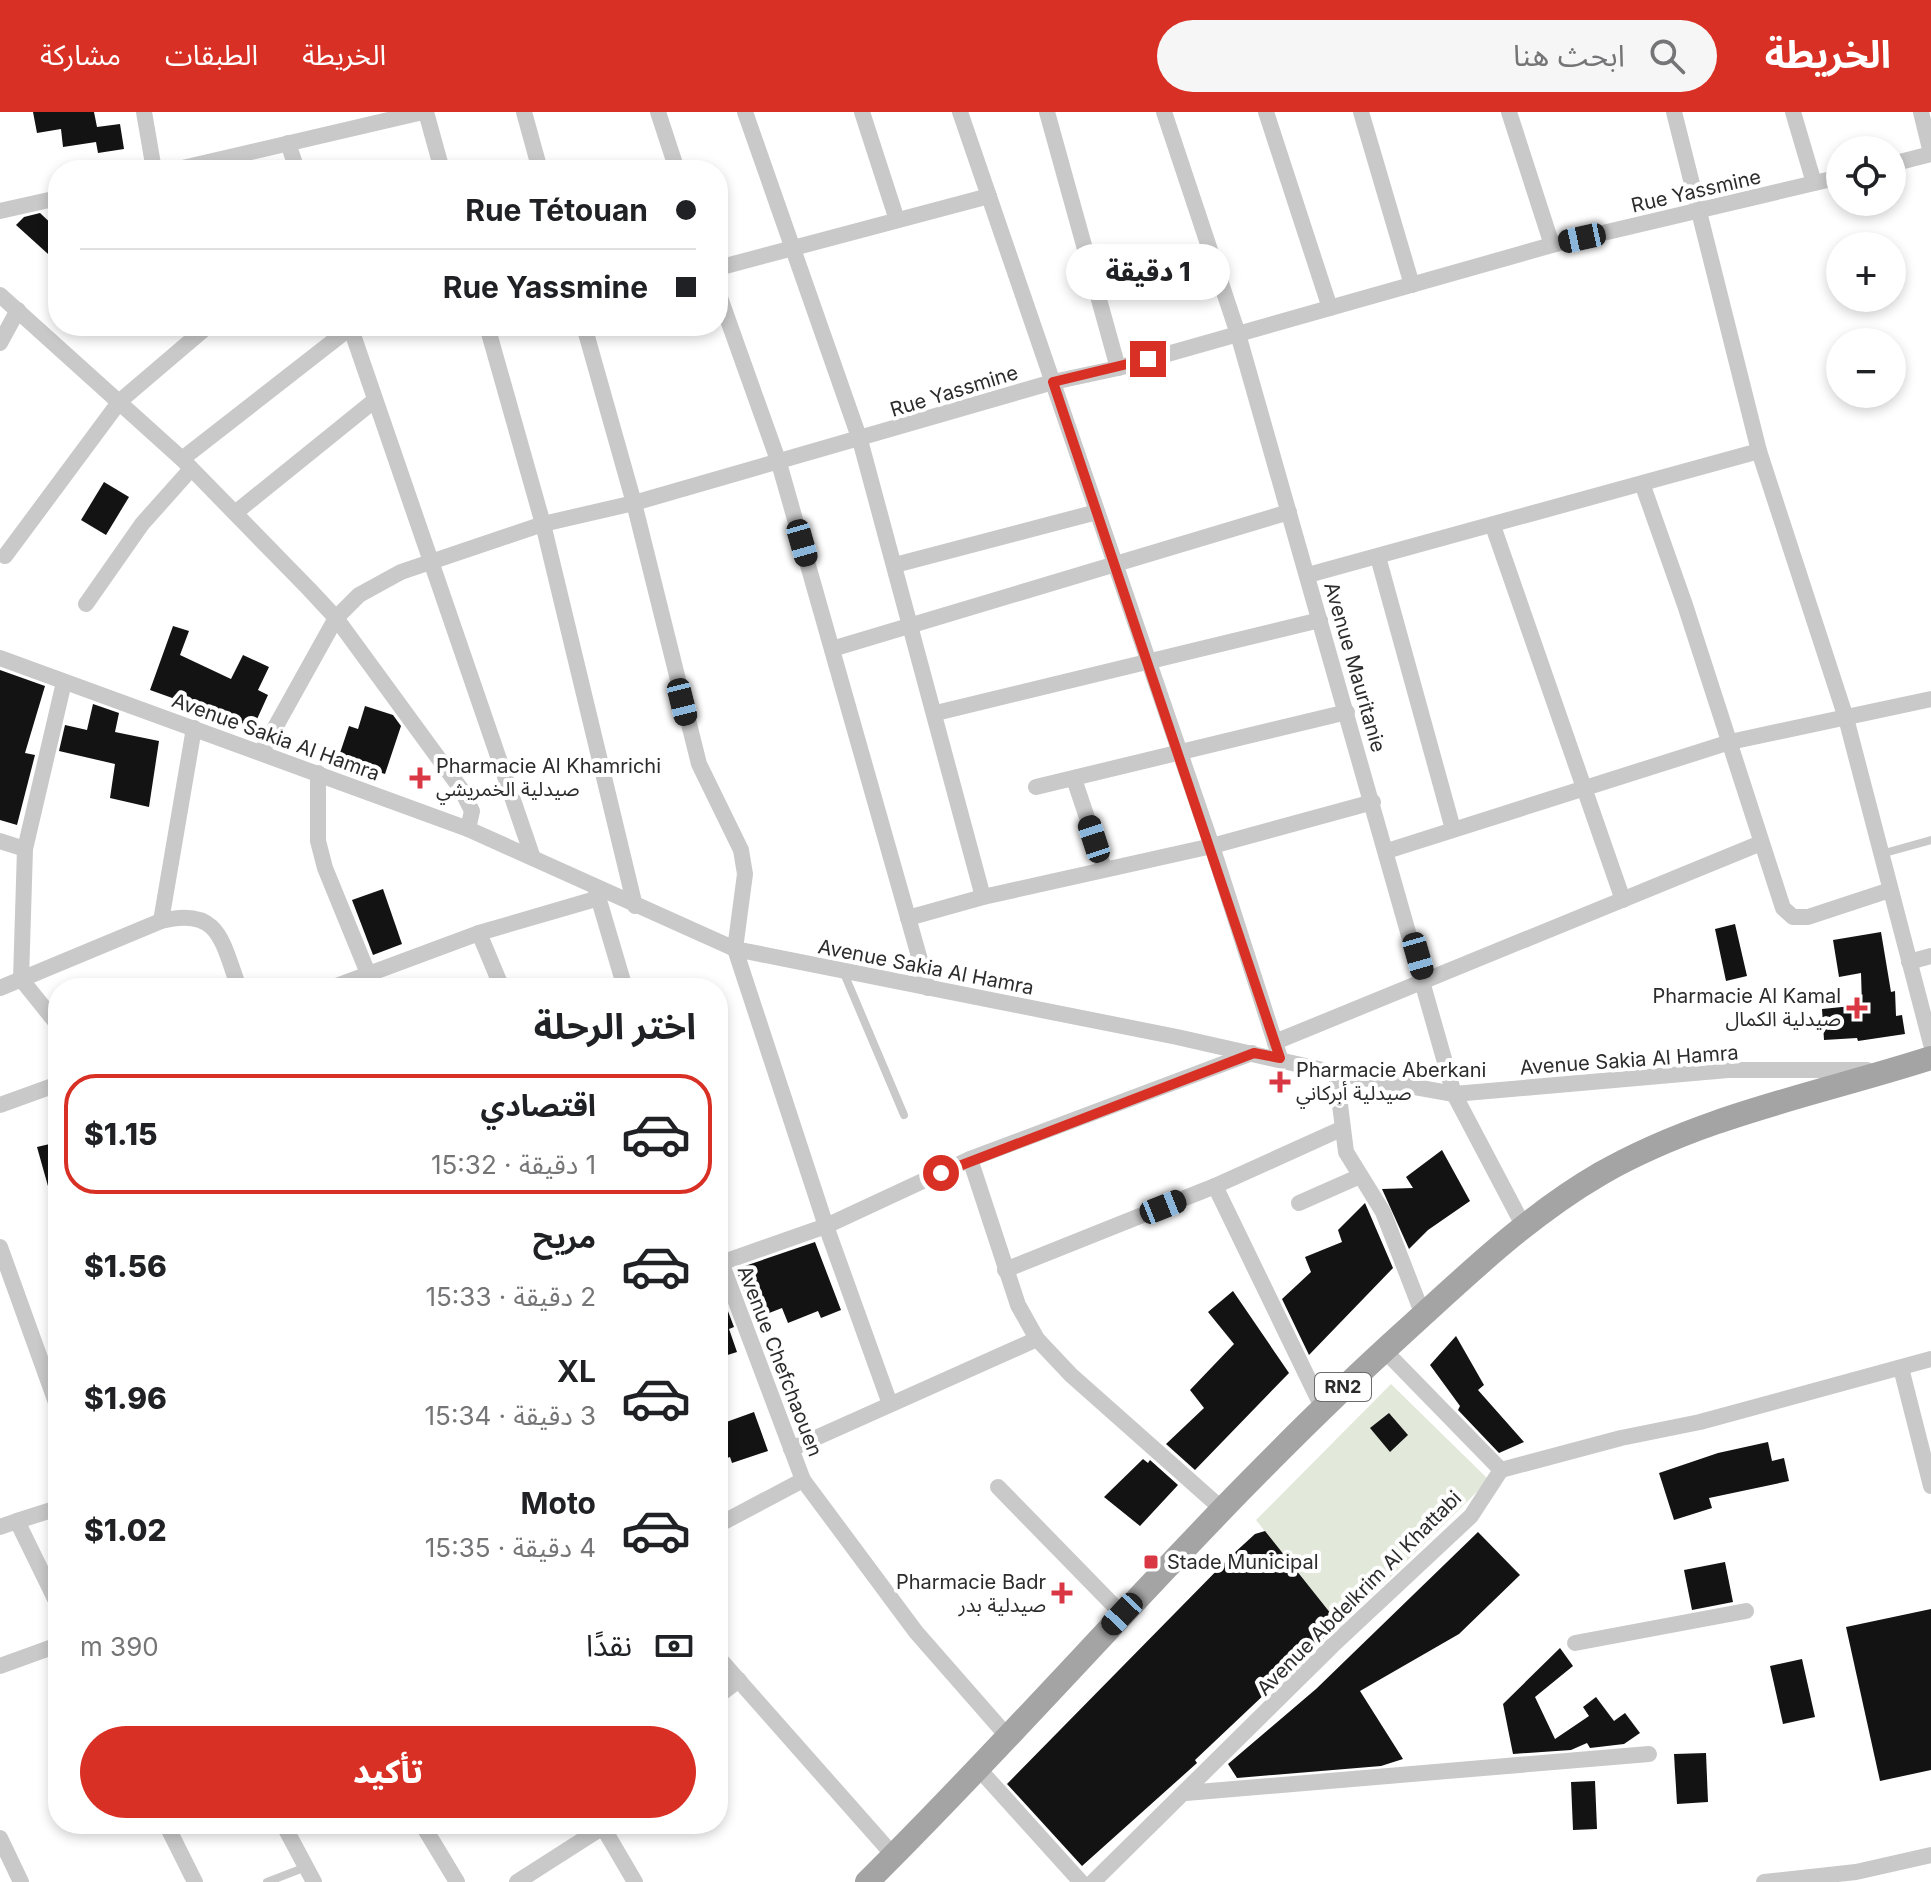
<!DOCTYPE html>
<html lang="ar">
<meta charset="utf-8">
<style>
:root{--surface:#fff;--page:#f6f6f6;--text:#202124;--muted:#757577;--line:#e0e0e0;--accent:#d93025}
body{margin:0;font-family:Inter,"Noto Sans Arabic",sans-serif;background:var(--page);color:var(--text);direction:rtl;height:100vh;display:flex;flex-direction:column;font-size:30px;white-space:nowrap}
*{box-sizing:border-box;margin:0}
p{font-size:26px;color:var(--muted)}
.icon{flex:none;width:44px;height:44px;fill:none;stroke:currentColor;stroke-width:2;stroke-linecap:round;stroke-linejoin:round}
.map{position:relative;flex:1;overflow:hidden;direction:ltr}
.details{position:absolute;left:48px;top:866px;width:680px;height:856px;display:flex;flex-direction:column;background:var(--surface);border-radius:32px;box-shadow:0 4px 12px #0003;direction:rtl}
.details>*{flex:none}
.guide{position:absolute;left:48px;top:48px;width:680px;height:176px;border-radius:32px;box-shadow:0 4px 12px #0003;direction:rtl;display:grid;align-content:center;height:176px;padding:0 32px;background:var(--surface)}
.tools{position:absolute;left:1826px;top:24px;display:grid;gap:16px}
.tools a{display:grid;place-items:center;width:80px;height:80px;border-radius:50%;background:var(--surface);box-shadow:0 4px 12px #0003;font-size:40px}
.end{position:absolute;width:36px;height:36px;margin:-18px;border:10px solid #d93025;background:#fff;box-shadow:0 0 0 4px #fff}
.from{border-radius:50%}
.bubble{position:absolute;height:56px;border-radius:28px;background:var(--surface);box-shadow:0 4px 12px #0003;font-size:26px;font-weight:800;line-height:56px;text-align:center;direction:rtl}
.car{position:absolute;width:24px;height:48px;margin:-24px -12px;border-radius:10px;box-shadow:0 0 6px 2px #0007;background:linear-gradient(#222 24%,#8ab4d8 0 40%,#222 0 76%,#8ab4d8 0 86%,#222 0)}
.guide b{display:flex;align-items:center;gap:28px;height:76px;font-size:30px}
.guide b+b{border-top:2px solid var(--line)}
.guide i{width:20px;height:20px;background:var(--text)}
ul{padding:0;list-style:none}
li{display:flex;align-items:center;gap:24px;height:120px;margin:0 16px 12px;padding:0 16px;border:4px solid transparent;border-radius:32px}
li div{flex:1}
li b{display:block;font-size:30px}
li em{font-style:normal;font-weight:800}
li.active{border-color:var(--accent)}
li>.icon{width:72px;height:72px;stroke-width:1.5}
h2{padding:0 32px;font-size:36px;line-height:96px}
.pay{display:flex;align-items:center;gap:20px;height:88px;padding:0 32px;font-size:30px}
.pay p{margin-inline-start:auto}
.button{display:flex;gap:16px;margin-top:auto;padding:16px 32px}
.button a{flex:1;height:92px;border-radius:48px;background:var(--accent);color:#fff;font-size:32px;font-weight:800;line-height:92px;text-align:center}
header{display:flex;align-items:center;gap:48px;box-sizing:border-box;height:112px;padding:0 40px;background:var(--accent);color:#fff}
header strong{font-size:38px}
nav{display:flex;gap:44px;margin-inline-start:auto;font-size:28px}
.search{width:560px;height:72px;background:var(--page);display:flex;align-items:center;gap:20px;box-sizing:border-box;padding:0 28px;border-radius:44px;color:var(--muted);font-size:30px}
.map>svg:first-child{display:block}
.green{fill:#e2e9da}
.building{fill:#131313}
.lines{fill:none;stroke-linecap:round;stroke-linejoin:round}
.lane{stroke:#c9c9c9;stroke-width:8}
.street{stroke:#c9c9c9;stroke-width:16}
.primary{stroke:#a4a4a4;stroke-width:24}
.route{stroke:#d93025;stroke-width:10}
.poi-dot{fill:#d93743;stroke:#fff;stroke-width:3}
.labels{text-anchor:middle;stroke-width:8;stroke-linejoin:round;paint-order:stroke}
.shield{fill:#fff;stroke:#6b6b6b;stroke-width:2}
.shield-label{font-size:18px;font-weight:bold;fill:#2c2c2c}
.street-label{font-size:20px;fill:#2c2c2c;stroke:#fff}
.poi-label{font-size:20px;fill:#2c2c2c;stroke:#fff;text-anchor:start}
</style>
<header>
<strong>الخريطة</strong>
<div class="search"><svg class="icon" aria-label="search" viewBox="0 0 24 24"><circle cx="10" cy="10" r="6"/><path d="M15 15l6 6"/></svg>ابحث هنا</div>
<nav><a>الخريطة</a><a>الطبقات</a><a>مشاركة</a></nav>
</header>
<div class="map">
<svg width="1931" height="1770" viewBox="0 0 1931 1770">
<rect width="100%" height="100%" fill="#fff"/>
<path class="green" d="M1391 1272 1489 1368 1340 1515 1256 1408Z"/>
<g class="building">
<path d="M33 0H94L97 15 120 12 124 37 98 41 96 30 63 35 61 17 37 21Z"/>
<path d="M40 101 58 118V151L16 113 24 105Z"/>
<path d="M104 370 129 385 106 423 81 408Z"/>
<path d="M173 514 189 519 180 543 231 567 243 543 269 555 258 578 268 583 253 616 204 594 203 597 150 578Z"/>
<path d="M0 558 45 574 25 641 35 643 17 713 0 708Z"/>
<path d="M93 592 119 601 115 620 159 629 149 695 110 686 115 652 59 639 65 613 87 618Z"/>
<path d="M365 594 393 603 401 614 385 662 338 647 349 614 358 617Z"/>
<path d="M383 777 402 832 373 843 352 788Z"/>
<path d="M1735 812 1747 864 1726 869 1715 817Z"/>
<path d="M1881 820 1891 880 1895 879 1896 904 1902 903 1905 922 1858 929 1857 926 1824 928 1822 897 1862 893 1861 861 1839 865 1833 828Z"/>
<path d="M58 1030V1092H53L37 1035Z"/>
<path d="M1442 1038 1470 1089 1428 1118 1409 1137 1382 1077 1413 1076 1406 1065Z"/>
<path d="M1365 1091 1393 1156 1309 1243 1282 1187 1311 1160 1305 1145 1342 1130 1338 1118Z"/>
<path d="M815 1130 841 1198 821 1206 818 1199 788 1211 782 1196 754 1207 736 1157Z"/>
<path d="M718 1173 734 1215 729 1217 737 1240 718 1246Z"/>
<path d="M1233 1179 1289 1261 1195 1358 1166 1332 1204 1296 1190 1278 1234 1232 1208 1200Z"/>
<path d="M1456 1224 1484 1273 1478 1278 1524 1330 1499 1341 1458 1298 1460 1294 1430 1253Z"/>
<path d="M754 1300 768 1339 732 1351 730 1345 718 1349V1313Z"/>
<path d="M1389 1301 1408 1323 1390 1340 1370 1316Z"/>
<path d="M1768 1330 1772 1349 1784 1346 1789 1369 1709 1386 1712 1396 1674 1408 1659 1361 1718 1341Z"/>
<path d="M1143 1347 1148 1351 1150 1348 1178 1373 1140 1414 1104 1385Z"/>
<path d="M1265 1419 1339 1512 1195 1648 1197 1651 1082 1754 1007 1672 1232 1443 1255 1422Z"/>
<path d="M1478 1420 1520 1463 1459 1522 1360 1579 1403 1647 1381 1654 1237 1666 1228 1652 1316 1577Z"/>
<path d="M1725 1450 1733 1490 1692 1498 1684 1458Z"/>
<path d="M1931 1497V1658L1880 1669 1846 1515Z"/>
<path d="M1560 1536 1573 1554 1535 1585 1555 1627 1589 1604 1583 1595 1596 1585 1614 1609 1625 1601 1640 1621 1624 1632 1590 1636 1587 1631 1571 1638 1513 1642 1503 1592Z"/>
<path d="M1802 1547 1815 1605 1783 1612 1770 1554Z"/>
<path d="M1706 1641 1708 1690 1677 1692 1674 1642Z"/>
<path d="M1595 1669 1597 1717 1573 1718 1571 1670Z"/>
</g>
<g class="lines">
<g class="lane">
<path d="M1881 742 1931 728"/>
<path d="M843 859 904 1003"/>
<path d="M267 1770 306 1755"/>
</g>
<g class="street">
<path d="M144 0 154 58"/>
<path d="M426 0 442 58"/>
<path d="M524 0 540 58"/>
<path d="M658 0 677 58"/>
<path d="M745 0 860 328 983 785"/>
<path d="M862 0 897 108"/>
<path d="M960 0 1212 734 1280 946"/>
<path d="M1047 0 1118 256"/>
<path d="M1164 0 1238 222 1454 982 1523 1113"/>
<path d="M1266 0 1330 196"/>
<path d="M1361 0 1412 173"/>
<path d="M1509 0 1552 133"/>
<path d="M1674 0 1759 339 1846 606 1931 932"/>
<path d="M1793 0 1814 71"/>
<path d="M1921 0 1931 41"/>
<path d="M288 31 297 58"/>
<path d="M1892 52 1931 42"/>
<path d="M174 58 423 0"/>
<path d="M0 99 58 86"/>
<path d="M718 156 989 84"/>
<path d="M718 180 779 351 928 876"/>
<path d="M0 183 182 347 309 477 336 506 461 677 472 699 468 717"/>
<path d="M350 214 533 746"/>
<path d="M487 214 543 412 635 794"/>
<path d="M584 214 634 391 699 652 741 738 745 762 735 837 826 1114 890 1292"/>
<path d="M0 231 18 198"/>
<path d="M182 347 350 216"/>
<path d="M1643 374 1685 493 1783 796 1793 805H1808L1890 778"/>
<path d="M235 401 375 288"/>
<path d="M1493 414 1623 788"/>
<path d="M5 444 120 289 208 214"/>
<path d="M1378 445 1453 717"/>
<path d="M895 453 1097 400"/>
<path d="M1308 463 1759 339"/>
<path d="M86 492 142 412 191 357"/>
<path d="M832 537 1289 400"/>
<path d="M0 546 468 717 735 837 1177 925 1336 961 1454 982 1728 958H1867"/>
<path d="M936 601 1320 508"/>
<path d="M262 639 336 506 359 483 401 460 543 412 634 391 1053 270 1118 256 1552 133 1840 65"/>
<path d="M318 661V729L325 756 374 876"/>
<path d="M1074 667 1104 756"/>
<path d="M1036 675 1347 600"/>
<path d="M0 729 25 737 64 570"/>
<path d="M25 737 21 867 58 913"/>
<path d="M1387 739 1730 630 1931 587"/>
<path d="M596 778 625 876"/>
<path d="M908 806 983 785 1212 734 1373 690"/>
<path d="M161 809 194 616"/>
<path d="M479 821 502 876"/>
<path d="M1909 850 1931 844"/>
<path d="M0 876 161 809C220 794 222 830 239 876"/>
<path d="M331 876 479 821 599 786"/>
<path d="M1275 930 1761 731"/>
<path d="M1336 961 1346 1040 1383 1100 1423 1203"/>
<path d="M0 993 58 972"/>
<path d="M970 1047 1018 1193 1037 1227 1071 1263 1222 1397"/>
<path d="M1215 1074 1322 1295"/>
<path d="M1299 1091 1358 1065"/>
<path d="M0 1135 58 1296"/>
<path d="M721 1150 803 1368 916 1520 1008 1625"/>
<path d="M718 1152 826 1114 970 1047 1252 941"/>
<path d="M1005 1158 1215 1074 1341 1017"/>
<path d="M1384 1238 1501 1358"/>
<path d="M1901 1256 1931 1374"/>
<path d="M791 1337 1037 1227"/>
<path d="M998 1375 1122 1502"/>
<path d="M58 1396 17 1409 58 1493"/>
<path d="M718 1413 803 1368"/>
<path d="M0 1415 17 1409"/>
<path d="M1575 1531 1746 1499"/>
<path d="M718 1545 894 1744"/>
<path d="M0 1554 58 1533"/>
<path d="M718 1584 739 1568"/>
<path d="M978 1656 1081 1770"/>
<path d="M1186 1681 1649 1642"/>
<path d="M166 1712 195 1770"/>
<path d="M283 1712 314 1770"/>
<path d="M422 1712 457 1770"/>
<path d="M601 1712 635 1770"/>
<path d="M0 1726 21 1770"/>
<path d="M517 1770 603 1715"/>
<path d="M1093 1770 1332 1534 1471 1404 1501 1358 1621 1326 1700 1310 1931 1247"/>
<path d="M1764 1770 1856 1760 1931 1743"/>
</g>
<path class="primary" d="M867 1770C1049 1590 1212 1394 1402 1222 1465 1165 1526 1105 1600 1062 1703 1003 1819 982 1931 946"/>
</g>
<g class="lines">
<path class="route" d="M941 1061 1254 941 1280 946 1053 270 1148 247"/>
</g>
<g class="poi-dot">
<path d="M416 654h8v8h8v8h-8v8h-8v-8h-8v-8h8z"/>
<path d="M1853 884h8v8h8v8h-8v8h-8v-8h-8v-8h8z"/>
<path d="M1276 958h8v8h8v8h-8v8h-8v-8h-8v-8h8z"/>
<rect x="1143" y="1442" width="16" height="16" rx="4"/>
<path d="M1058 1469h8v8h8v8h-8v8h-8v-8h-8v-8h8z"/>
</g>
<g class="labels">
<rect class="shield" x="1315" y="1261" width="56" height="28" rx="6"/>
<g class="shield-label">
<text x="1343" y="1281">RN2</text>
</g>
<g class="street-label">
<text transform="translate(1696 79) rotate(-13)" y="7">Rue Yassmine</text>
<text transform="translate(954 279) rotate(-17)" y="7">Rue Yassmine</text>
<text transform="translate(1355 555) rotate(74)" y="7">Avenue Mauritanie</text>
<text transform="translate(276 625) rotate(20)" y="7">Avenue Sakia Al Hamra</text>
<text transform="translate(926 855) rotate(11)" y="7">Avenue Sakia Al Hamra</text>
<text transform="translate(1629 948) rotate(-4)" y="7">Avenue Sakia Al Hamra</text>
<text transform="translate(780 1249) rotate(69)" y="7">Avenue Chefchaouen</text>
<text transform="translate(1359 1481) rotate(-45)" y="7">Avenue Abdelkrim Al Khattabi</text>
</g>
<g class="poi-label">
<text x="436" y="661">Pharmacie Al Khamrichi<tspan x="436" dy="23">صيدلية الخمريشي</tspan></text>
<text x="1841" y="891" text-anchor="end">Pharmacie Al Kamal<tspan x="1841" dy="23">صيدلية الكمال</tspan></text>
<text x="1296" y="965">Pharmacie Aberkani<tspan x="1296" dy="23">صيدلية أبركاني</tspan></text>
<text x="1167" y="1457">Stade Municipal</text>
<text x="1046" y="1477" text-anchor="end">Pharmacie Badr<tspan x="1046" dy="23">صيدلية بدر</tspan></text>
</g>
</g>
</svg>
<div class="tools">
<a><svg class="icon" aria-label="locate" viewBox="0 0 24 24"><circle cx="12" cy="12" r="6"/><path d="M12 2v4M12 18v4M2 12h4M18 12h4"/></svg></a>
<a>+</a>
<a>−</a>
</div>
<i class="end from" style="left:941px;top:1061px"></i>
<i class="end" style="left:1148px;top:247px"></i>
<div class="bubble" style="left:1066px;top:132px;width:164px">1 دقيقة</div>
<i class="car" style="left:1582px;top:126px;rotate:258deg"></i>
<i class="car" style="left:802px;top:431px;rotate:164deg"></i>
<i class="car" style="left:682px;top:590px;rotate:166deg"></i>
<i class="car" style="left:1094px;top:727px;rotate:342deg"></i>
<i class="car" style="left:1418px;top:844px;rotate:164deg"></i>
<i class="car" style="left:1163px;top:1095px;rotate:68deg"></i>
<i class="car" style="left:1122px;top:1502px;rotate:223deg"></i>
<div class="guide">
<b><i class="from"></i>Rue Tétouan</b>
<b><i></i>Rue Yassmine</b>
</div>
<section class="details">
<h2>اختر الرحلة</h2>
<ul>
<li class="active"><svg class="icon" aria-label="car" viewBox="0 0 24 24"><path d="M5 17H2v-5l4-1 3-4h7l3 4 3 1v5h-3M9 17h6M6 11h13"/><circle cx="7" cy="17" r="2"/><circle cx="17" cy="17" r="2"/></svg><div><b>اقتصادي</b><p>1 دقيقة · 15:32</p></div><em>$1.15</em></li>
<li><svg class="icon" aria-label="car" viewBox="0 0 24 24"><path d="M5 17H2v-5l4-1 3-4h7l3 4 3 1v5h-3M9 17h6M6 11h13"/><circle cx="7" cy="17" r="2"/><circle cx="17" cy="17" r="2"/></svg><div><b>مريح</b><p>2 دقيقة · 15:33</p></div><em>$1.56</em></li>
<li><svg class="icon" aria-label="car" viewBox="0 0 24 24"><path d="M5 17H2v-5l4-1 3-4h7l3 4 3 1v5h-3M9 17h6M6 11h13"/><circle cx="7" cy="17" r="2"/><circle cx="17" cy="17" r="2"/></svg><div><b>XL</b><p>3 دقيقة · 15:34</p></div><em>$1.96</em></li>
<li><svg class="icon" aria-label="car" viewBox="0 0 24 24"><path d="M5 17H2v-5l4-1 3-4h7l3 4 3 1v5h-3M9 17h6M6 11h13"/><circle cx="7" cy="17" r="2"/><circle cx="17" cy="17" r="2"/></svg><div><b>Moto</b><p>4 دقيقة · 15:35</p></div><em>$1.02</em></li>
</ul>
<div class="pay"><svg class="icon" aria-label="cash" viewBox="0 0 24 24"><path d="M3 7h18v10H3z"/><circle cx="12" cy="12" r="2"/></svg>نقدًا<p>390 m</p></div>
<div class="button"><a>تأكيد</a></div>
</section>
</div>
